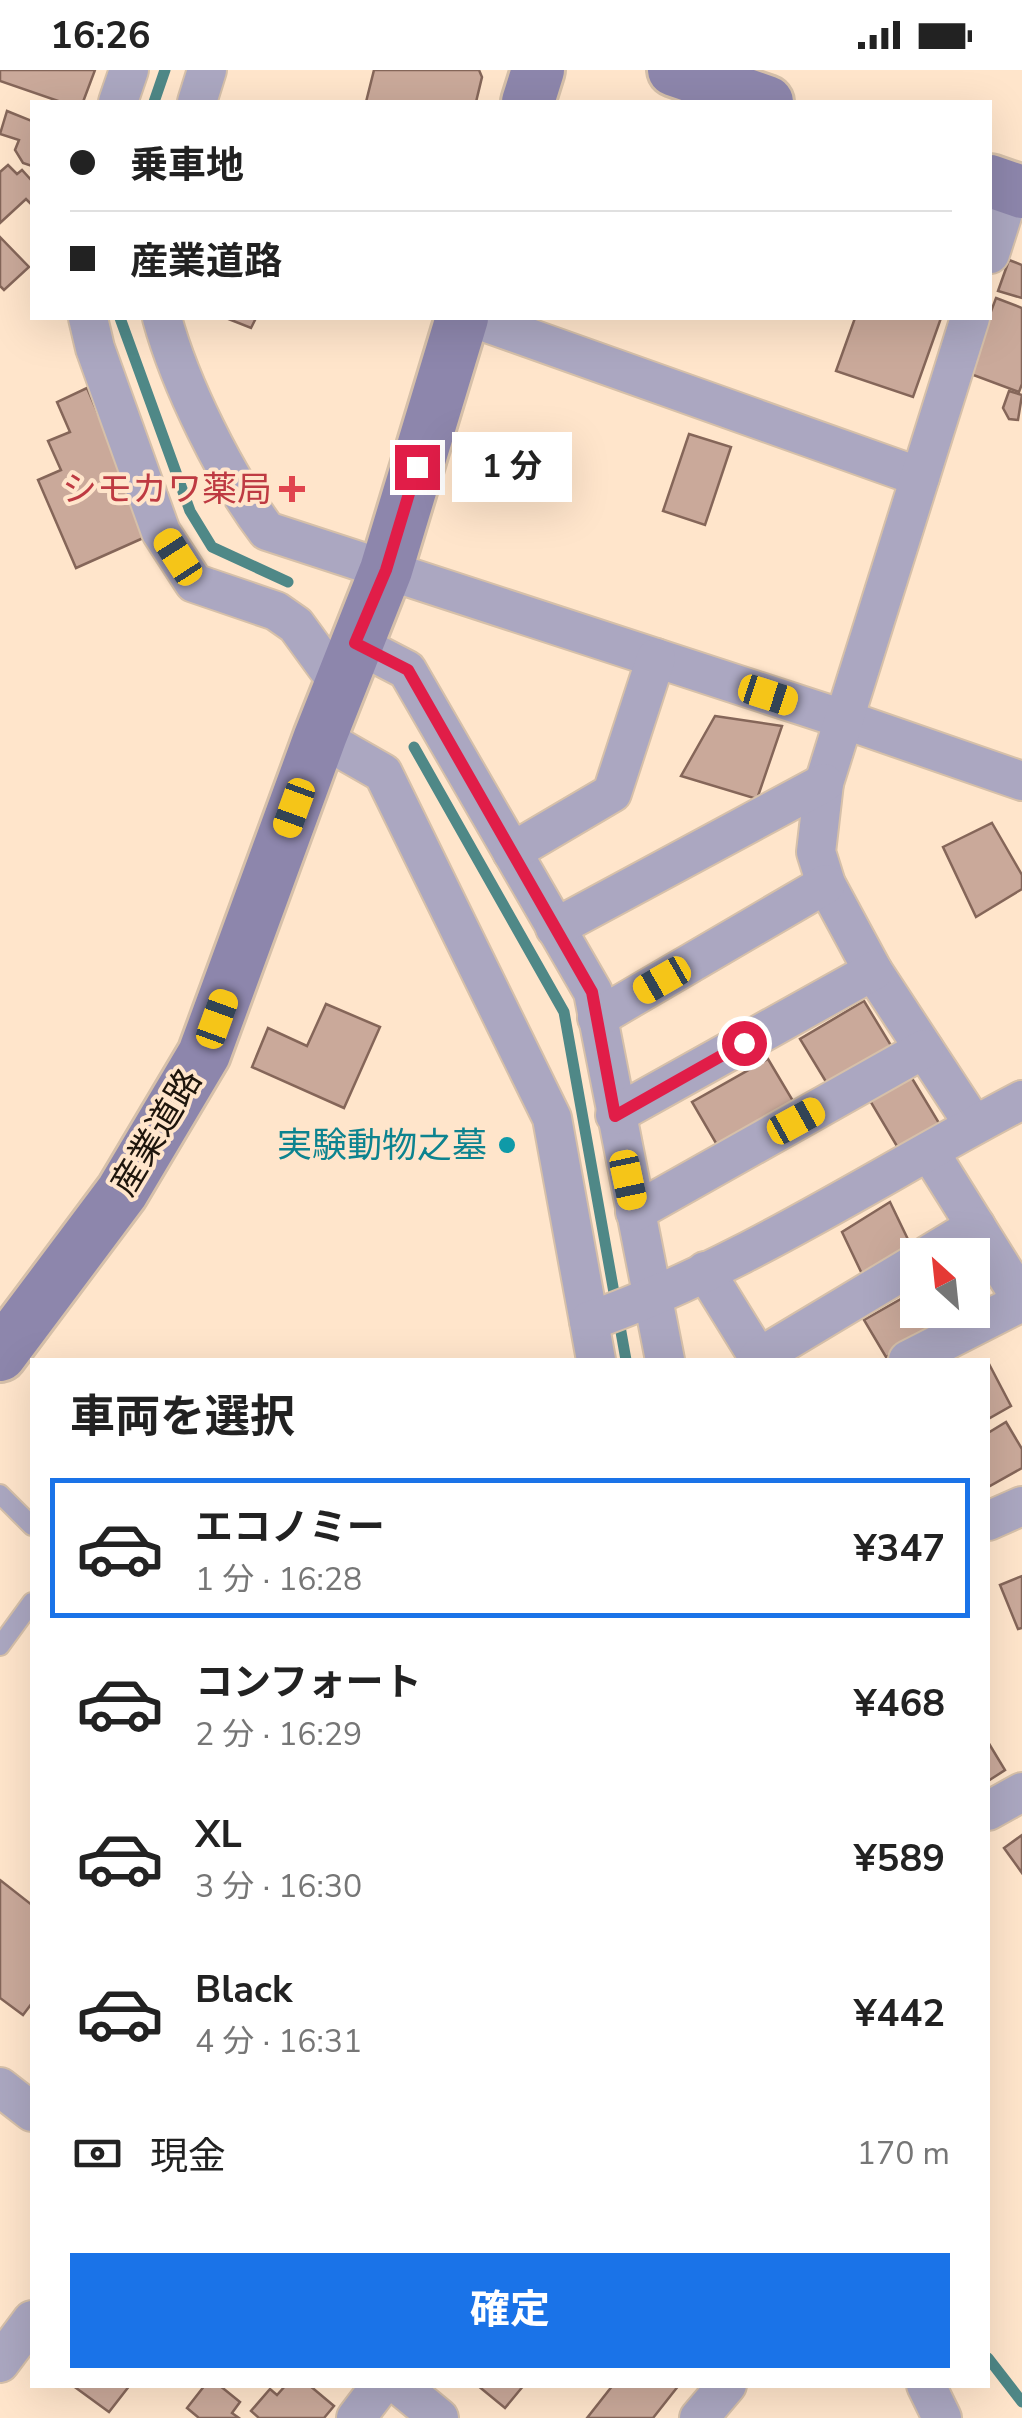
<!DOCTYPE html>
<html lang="ja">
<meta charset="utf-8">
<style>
:root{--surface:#fff;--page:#f6f6f6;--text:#222;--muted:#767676;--line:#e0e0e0;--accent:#1a73e8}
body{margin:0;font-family:"Nunito Sans","Noto Sans JP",sans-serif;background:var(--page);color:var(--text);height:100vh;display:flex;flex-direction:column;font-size:38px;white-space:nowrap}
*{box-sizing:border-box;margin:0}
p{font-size:32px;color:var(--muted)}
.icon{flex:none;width:55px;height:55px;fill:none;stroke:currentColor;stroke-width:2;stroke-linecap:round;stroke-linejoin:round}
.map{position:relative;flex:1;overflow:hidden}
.sheet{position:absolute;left:30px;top:1288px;width:960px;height:1030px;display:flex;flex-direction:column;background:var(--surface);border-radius:0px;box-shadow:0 10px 40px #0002}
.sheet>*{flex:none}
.hud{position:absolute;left:30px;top:30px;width:962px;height:220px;border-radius:0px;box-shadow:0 10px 40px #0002;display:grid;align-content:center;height:220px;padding:0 40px;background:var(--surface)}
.needle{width:65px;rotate:333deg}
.tools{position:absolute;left:900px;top:1168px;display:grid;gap:20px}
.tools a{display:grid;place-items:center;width:90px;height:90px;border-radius:0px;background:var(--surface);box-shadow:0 10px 40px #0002;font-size:50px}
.end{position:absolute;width:45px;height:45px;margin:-22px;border:12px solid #e11d48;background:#fff;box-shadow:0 0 0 5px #fff}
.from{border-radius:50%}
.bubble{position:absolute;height:70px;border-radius:0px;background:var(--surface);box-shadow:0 10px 40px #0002;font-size:32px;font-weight:700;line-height:70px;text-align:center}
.car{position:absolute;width:30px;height:60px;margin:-30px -15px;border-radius:12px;box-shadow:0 0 8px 2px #0007;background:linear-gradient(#f5c518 24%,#345 0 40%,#f5c518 0 76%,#345 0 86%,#f5c518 0)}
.hud b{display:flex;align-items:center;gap:35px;height:95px;font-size:38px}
.hud b+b{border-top:2px solid var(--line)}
.hud i{width:25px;height:25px;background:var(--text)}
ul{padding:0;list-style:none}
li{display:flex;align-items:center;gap:30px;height:140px;margin:0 20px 15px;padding:0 20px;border:5px solid transparent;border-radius:0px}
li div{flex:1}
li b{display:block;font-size:38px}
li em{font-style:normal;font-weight:700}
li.current{border-color:var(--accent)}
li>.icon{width:90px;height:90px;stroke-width:1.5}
h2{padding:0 40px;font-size:45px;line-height:120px}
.pay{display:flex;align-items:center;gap:25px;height:110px;padding:0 40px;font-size:38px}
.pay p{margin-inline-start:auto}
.cta{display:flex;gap:20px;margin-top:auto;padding:20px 40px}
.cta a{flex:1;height:115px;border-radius:0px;background:var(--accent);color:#fff;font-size:40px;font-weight:700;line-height:115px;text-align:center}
.status{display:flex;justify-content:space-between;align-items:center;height:70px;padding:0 50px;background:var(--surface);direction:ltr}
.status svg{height:28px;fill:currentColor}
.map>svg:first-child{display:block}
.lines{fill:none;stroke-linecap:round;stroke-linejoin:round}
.stream{stroke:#4f8887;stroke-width:11}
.building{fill:#caa99a;stroke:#856659;stroke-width:2.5}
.lane-casing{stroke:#d6c0a9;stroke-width:22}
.street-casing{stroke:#d6c0a9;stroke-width:42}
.secondary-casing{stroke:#d6c0a9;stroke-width:58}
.lane{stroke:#aba7c1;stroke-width:18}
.street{stroke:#aba7c1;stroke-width:38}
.secondary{stroke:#8d86ac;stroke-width:52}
.route{stroke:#e11d48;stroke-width:12}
.health-dot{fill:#e0444e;stroke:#ffe5cb;stroke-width:4}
.culture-dot{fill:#0f9aa8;stroke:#ffe5cb;stroke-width:4}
.labels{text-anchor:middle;stroke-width:8;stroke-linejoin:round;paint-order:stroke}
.health-label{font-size:35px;fill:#be3a42;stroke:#ffe5cb;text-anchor:end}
.street-label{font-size:35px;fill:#1e150c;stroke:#ffe5cb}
.culture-label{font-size:35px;fill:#0d838f;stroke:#ffe5cb;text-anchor:end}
</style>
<div class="status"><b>16:26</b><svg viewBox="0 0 49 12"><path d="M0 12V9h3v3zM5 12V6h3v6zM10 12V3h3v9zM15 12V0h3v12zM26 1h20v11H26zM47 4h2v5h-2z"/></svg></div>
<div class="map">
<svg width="1022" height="2348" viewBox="0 0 1022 2348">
<rect width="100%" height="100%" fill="#ffe5cb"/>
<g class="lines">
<g class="stream">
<path d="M154 32 165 0"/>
<path d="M120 248 190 441 212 477 288 512"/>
<path d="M414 677 564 942 626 1290"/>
<path d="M988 2288 1022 2332"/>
</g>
</g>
<g class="building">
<path d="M0 0H95L83 32H61L0 11Z"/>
<path d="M374 0H479L482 7 476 32H366Z"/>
<path d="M7 41 32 51V96L23 93 15 80 19 70 0 64Z"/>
<path d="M8 95 17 104 22 100 32 111V135L26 129 0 153V102Z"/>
<path d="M0 167 29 197 4 220 0 216Z"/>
<path d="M1009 190 1022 195V228L998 221Z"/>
<path d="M996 228 1022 238V314L1019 322 968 303Z"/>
<path d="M226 248H256L251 258Z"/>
<path d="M855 248H941L913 327 836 301Z"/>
<path d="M87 318 150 465 76 498 38 410 61 400 48 371 70 362 57 332Z"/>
<path d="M1009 321 1022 325 1018 350 1009 349 1003 338Z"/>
<path d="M689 364 731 377 705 455 663 441Z"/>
<path d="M715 646 782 656 757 729 681 706Z"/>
<path d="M992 753 1022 805V819L976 847 943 777Z"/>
<path d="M864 931 895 982 831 1020 800 969Z"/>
<path d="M326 934 380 957 344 1038 252 997 268 958 307 976Z"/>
<path d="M768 989 796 1036 720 1080 692 1032Z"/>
<path d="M910 1005 945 1063 904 1088 869 1029Z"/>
<path d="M890 1132 914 1182 863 1206 842 1162Z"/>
<path d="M915 1221 918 1240H926L936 1258 886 1287 864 1250Z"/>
<path d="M988 1292 1011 1336 988 1349Z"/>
<path d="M1006 1352 1022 1379V1398L988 1417V1363Z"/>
<path d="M1022 1506V1558L1018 1559 1000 1515Z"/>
<path d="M988 1672 1005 1700 988 1711Z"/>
<path d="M1022 1765V1803L1004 1778Z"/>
<path d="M0 1810 32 1835V1933L23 1945 0 1928Z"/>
<path d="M72 2315H130L109 2342Z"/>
<path d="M205 2315H219L240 2332 232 2343 239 2348H199L187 2338Z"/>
<path d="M286 2315H309L334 2336 324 2348H259L251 2341 270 2319 277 2325Z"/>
<path d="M477 2315H524L505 2338Z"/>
<path d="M613 2315H679L653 2348H587Z"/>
</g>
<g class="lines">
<g class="lane-casing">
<g id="lane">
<path d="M0 1424 32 1456"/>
<path d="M0 1576 32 1532"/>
</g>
</g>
<g class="street-casing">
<g id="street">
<path d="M118 32 129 0"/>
<path d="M197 32 207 0"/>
<path d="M990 184 1011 118"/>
<path d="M88 248 95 278 161 462 194 513 276 541 296 555 339 614"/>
<path d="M162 248C180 314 225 406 267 461L843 649 1022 711"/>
<path d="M473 248 920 407"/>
<path d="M970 248 824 713 816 782 826 814 873 901 974 1055"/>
<path d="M355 573 407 600 593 922 665 1290"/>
<path d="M320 667 383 703 552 1048 596 1290"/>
<path d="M512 782 612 723 656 588"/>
<path d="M555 858 824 713"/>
<path d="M597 948 826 814"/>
<path d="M615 1045 873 901"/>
<path d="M930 1083 1022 1230"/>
<path d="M635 1142 924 979"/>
<path d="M928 1185 976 1156"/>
<path d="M705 1201 760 1290"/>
<path d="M589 1251C741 1198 880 1104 1022 1030"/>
<path d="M758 1288 918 1192"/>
<path d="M908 1290 1022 1232"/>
<path d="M988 1451 1022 1436"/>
<path d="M988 1741 1022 1722"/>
<path d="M0 2017 32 2042"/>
<path d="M0 2293 32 2250"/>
<path d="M399 2315 439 2348"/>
<path d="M926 2315 942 2348"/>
<path d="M356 2348 381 2315"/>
<path d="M699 2348 727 2315"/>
</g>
</g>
<g class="secondary-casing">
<g id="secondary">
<path d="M674 0 767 32"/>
<path d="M528 32 538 0"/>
<path d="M990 111 1022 122"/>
<path d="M0 1285 122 1122 204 984 320 667 386 500 462 248"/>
</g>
</g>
<use href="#lane" class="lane"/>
<use href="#street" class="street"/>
<use href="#secondary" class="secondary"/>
</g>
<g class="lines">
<path class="route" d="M417 397 386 500 355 573 408 600 592 922 615 1046 744 973"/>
</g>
<path class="health-dot" d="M287 404h10v10h10v10h-10v10h-10v-10h-10v-10h10z"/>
<circle class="culture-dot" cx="507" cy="1075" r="10"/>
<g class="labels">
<g class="health-label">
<text x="272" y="431">シモカワ薬局</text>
</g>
<g class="street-label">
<text transform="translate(156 1062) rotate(-59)" y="12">産業道路</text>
</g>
<g class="culture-label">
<text x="487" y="1087">実験動物之墓</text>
</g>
</g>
</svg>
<div class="tools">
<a><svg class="needle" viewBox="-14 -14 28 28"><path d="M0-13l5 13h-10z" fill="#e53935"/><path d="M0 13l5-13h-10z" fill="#767676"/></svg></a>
</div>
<i class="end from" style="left:744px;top:973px"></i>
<i class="end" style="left:417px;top:397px"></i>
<div class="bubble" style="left:452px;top:362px;width:120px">1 分</div>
<i class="car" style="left:178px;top:487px;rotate:327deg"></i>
<i class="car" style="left:768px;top:625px;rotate:108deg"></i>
<i class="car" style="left:294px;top:738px;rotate:200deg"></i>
<i class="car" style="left:662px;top:910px;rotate:240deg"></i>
<i class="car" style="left:217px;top:949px;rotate:20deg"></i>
<i class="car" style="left:796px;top:1051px;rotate:61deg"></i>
<i class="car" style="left:628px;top:1110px;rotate:168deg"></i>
<div class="hud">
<b><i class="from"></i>乗車地</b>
<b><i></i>産業道路</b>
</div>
<section class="sheet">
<h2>車両を選択</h2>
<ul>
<li class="current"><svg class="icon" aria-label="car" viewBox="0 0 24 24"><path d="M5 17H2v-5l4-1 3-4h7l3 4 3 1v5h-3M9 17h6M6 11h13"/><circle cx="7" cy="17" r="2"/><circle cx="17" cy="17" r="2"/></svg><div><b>エコノミー</b><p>1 分 · 16:28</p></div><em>¥347</em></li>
<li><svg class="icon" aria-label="car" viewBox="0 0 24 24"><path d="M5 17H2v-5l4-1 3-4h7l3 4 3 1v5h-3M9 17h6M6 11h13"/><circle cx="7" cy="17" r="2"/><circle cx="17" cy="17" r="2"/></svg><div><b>コンフォート</b><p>2 分 · 16:29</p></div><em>¥468</em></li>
<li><svg class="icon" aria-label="car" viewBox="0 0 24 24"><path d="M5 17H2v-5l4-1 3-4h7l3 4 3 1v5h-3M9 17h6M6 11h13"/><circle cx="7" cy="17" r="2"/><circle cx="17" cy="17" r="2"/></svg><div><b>XL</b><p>3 分 · 16:30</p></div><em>¥589</em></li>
<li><svg class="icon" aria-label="car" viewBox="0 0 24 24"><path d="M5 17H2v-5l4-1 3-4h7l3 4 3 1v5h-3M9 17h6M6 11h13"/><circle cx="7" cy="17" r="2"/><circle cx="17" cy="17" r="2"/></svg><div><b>Black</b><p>4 分 · 16:31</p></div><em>¥442</em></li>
</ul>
<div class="pay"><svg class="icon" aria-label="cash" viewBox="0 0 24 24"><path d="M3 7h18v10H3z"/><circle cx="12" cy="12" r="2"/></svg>現金<p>170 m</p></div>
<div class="cta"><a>確定</a></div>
</section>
</div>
